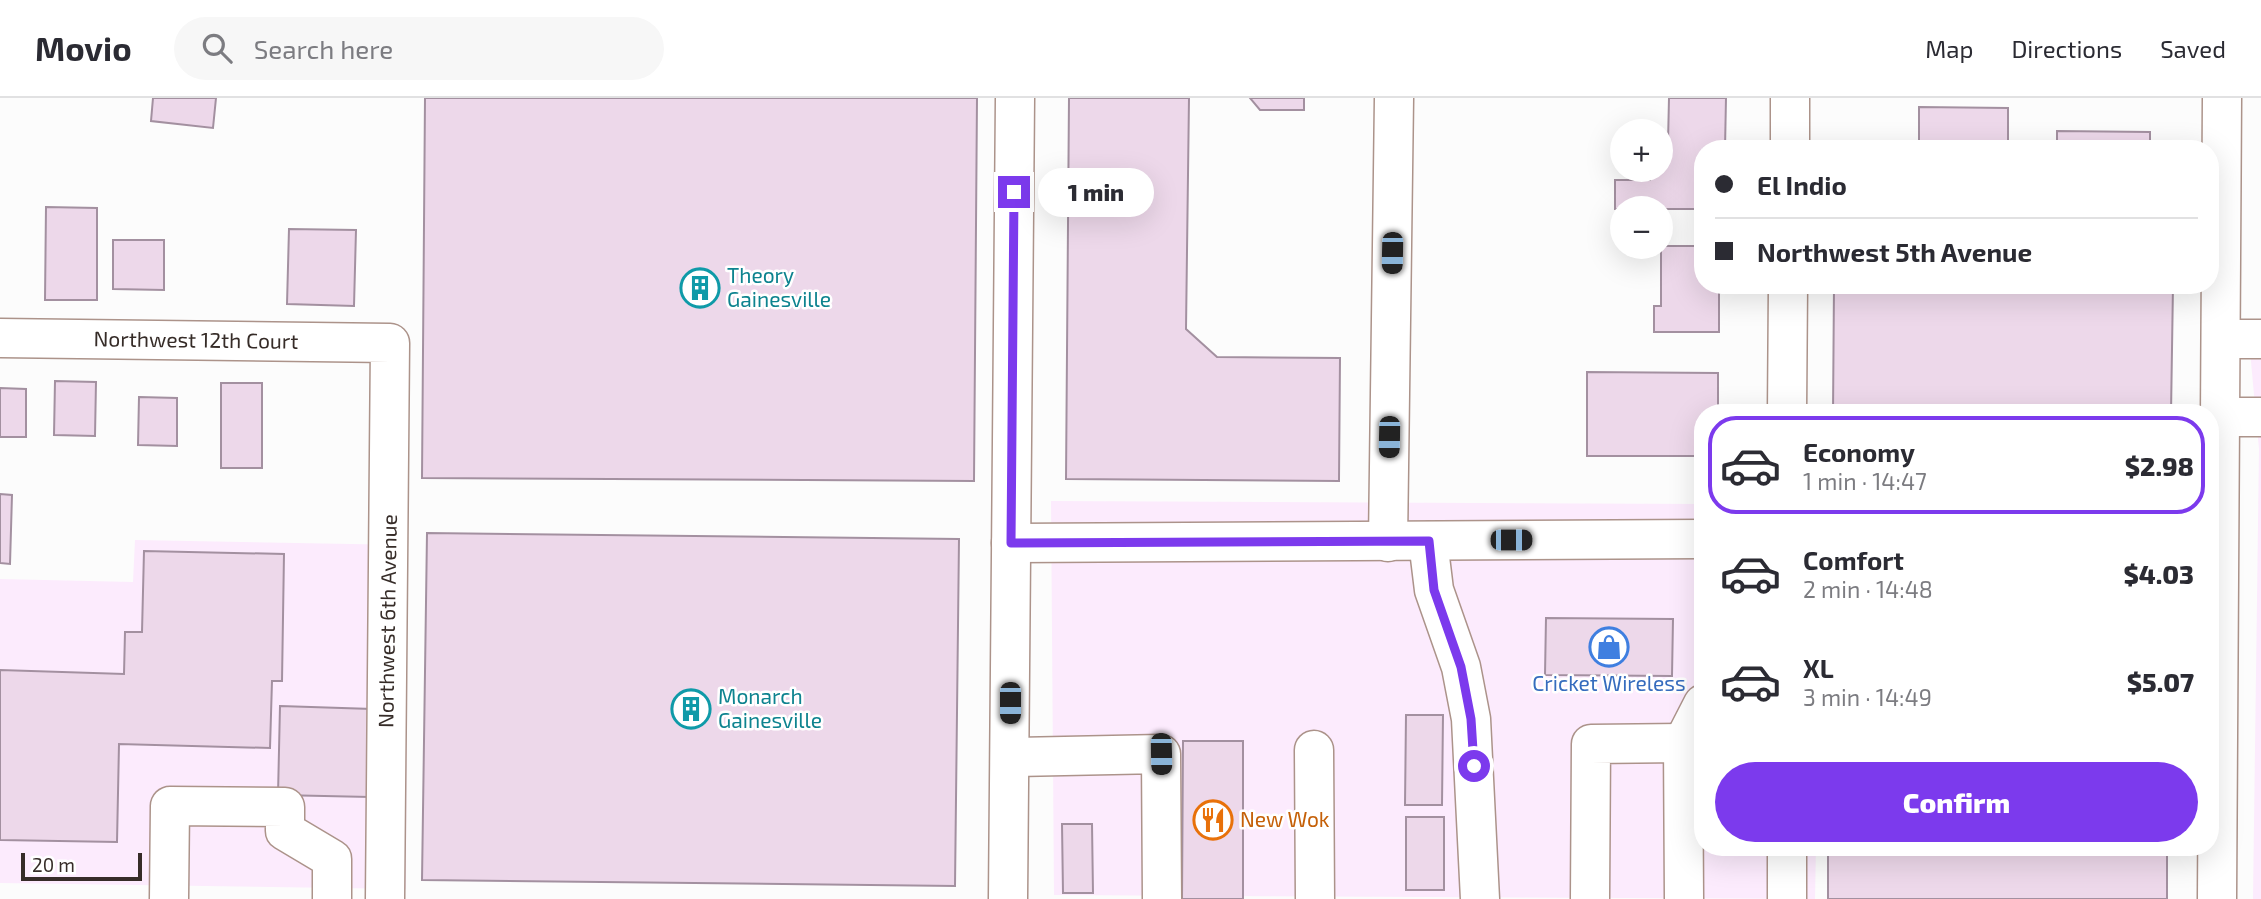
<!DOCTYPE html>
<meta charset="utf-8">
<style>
:root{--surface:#fff;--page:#f7f7f7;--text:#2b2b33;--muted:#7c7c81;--line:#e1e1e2;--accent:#7c3aed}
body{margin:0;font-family:"Exo 2",sans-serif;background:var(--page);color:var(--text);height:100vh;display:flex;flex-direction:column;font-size:26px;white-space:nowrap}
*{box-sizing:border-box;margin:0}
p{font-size:23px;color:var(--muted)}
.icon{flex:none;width:38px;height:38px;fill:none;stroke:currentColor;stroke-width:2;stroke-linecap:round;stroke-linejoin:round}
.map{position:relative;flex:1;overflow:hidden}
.sheet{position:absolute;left:1694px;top:306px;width:525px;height:452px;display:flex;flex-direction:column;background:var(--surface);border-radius:28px;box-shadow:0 7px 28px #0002}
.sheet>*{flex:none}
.guide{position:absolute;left:1694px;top:42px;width:525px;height:154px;border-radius:28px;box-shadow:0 7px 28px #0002;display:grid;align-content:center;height:154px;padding:0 21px;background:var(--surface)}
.tools{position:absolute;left:1610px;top:21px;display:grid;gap:14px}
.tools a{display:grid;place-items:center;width:63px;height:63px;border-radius:50%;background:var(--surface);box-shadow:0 7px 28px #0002;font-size:35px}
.scale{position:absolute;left:21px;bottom:18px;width:121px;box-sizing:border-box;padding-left:7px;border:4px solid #362c28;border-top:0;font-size:19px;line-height:24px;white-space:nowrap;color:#362c28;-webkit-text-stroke:5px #fff;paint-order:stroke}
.end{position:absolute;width:32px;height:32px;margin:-16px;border:9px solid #7c3aed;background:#fff;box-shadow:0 0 0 4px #fff}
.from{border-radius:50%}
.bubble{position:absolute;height:49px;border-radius:24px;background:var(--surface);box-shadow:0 7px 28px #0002;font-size:23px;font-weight:800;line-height:49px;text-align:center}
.car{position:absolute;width:21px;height:42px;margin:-21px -10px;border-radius:9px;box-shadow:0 0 5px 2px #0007;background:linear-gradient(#222 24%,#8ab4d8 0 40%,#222 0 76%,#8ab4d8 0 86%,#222 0)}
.guide b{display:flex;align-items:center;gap:24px;height:66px;font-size:26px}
.guide b+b{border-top:2px solid var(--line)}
.guide i{width:18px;height:18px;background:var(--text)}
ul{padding:12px 0 0;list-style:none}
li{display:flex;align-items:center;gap:21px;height:98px;margin:0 14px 10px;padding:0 7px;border:4px solid transparent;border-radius:28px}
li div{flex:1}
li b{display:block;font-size:26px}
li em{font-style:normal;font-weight:800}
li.current{border-color:var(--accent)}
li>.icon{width:63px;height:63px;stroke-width:1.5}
.button{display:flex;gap:14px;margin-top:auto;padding:14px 21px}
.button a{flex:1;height:80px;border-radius:42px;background:var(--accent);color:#fff;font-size:28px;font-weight:800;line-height:80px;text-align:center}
header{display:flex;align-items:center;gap:42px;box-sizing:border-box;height:98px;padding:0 35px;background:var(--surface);border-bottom:2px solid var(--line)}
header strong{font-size:33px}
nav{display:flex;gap:38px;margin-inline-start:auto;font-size:24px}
.search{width:490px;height:63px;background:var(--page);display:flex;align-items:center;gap:18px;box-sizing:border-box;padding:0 24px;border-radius:38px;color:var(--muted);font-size:26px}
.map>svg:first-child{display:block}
.commercial{fill:#fcebfd}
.building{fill:#edd8ea;stroke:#a390a0;stroke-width:2}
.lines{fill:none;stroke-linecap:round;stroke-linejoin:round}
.minor-casing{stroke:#ac938a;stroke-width:41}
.minor{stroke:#fff;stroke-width:38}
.route{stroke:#7c3aed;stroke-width:9}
.labels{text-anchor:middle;stroke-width:5;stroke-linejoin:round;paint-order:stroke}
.culture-label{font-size:21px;fill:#0d838f;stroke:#fff;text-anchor:start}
.street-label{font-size:21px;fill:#362c28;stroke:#fff}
.shop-label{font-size:21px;fill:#366cbe;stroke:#fff}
.food-label{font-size:21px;fill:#c56008;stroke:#fff;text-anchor:start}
</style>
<header>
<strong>Movio</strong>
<div class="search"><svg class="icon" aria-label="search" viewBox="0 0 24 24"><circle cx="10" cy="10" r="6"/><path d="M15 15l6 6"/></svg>Search here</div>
<nav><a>Map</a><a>Directions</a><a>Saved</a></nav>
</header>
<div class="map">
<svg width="2261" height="801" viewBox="0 0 2261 801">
<rect width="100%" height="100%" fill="#fcfcfc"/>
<g class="commercial">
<path d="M2250 253H2261V801H2253L2259 351Z"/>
<path d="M1051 403 1703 406V749H1816L1815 801 1054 797Z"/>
<path d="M135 442 407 447 406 791 0 785V481L133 484Z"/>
</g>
<g class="building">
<path d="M153 0H216L213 30 151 23Z"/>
<path d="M425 0H977L974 383 422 380Z"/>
<path d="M1069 0H1189L1186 231 1217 259 1340 260 1339 383 1066 381Z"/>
<path d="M1250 0H1304V12H1260Z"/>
<path d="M1669 0H1726L1725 51H1703V79H1696V111H1615V82H1650V72H1661V45H1668Z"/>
<path d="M1919 9 2008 10V51H1919Z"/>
<path d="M2057 33 2150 34V51H2057Z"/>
<path d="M46 109 97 110V202H45Z"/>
<path d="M289 131 356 132 354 208 287 206Z"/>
<path d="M113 142H164V192L113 191Z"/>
<path d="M1661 148H1703V187H1719V234H1654V208H1661Z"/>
<path d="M1834 187H2173L2171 315H1833Z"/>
<path d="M1587 274 1718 275V315H1703V358H1587Z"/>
<path d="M55 283 96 284 95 338 54 337Z"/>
<rect x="221" y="285" width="41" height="85"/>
<path d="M0 290 26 291V339H0Z"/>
<path d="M139 299 177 300V348L138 347Z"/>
<path d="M0 396 12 397 10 466 0 465Z"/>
<path d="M427 435 959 441 955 788 422 782Z"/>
<path d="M144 453 284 456 282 583H272L270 650 119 646 117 744 0 742V572L124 576 125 534H142Z"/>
<path d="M1546 520 1673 521 1672 578 1545 577Z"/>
<path d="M280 608 372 611 370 699 278 697Z"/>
<path d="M1406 617H1443L1442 707H1405Z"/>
<path d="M1183 643H1243V801H1182Z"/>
<rect x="1406" y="719" width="38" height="73"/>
<path d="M1062 726H1092L1093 795H1063Z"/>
<rect x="1828" y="749" width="339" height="52"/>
</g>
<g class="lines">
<g class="minor-casing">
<g id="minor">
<path d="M1790 51V0"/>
<path id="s1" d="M0 240 390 245 385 801"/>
<path d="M2223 241H2261"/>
<path d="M1787 315 1788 187"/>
<path d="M2222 319H2261"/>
<path d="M1428 443 1434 492 1461 569 1471 621 1480 801"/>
<path d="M1388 444 1394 0"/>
<path d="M1011 445 1703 441"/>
<path d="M1683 645 1703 606"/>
<path d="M1314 652 1315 801"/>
<path d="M1010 659 1161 656 1162 801"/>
<path d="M1787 749V801"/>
<path d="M169 801 170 708 285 709V733L332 761V801"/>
<path d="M1008 801 1015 0"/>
<path d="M1590 801 1591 646 1683 645 1684 801"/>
<path d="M2217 801 2222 0"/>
</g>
</g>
<use href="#minor" class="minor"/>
</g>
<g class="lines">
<path class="route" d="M1014 94 1011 445 1429 443 1434 492 1461 569 1471 621 1474 668"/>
</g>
<defs>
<g id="building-ring" transform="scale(2.0125)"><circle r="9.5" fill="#fff" stroke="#0f9aa8" stroke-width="1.5"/><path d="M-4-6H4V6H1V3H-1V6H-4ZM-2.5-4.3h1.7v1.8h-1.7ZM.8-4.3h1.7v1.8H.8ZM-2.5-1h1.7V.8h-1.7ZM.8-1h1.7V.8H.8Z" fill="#0f9aa8"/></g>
<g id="shop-ring" transform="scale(2.0125)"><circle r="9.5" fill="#fff" stroke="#3f7fe0" stroke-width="1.5"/><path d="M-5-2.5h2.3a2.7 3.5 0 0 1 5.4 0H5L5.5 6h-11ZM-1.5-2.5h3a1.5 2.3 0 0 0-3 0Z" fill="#3f7fe0"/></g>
<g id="restaurant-ring" transform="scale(2.0125)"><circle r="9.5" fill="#fff" stroke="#e8710a" stroke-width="1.5"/><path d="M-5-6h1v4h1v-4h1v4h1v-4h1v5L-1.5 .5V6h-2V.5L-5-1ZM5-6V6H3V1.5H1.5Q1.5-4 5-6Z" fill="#e8710a"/></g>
</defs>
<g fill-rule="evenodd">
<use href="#building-ring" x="700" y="190"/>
<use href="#shop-ring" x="1609" y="549"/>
<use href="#building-ring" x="691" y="611"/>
<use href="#restaurant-ring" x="1213" y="722"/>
</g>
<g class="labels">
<g class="culture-label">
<text x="727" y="185">Theory<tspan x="727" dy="24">Gainesville</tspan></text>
<text x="718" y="606">Monarch<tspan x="718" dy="24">Gainesville</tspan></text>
</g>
<g class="street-label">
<text dy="7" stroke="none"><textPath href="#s1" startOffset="196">Northwest 12th Court</textPath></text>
<text transform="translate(388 523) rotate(-89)" y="7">Northwest 6th Avenue</text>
</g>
<g class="shop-label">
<text x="1609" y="593">Cricket Wireless</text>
</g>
<g class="food-label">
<text x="1240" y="729">New Wok</text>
</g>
</g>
</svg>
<div class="tools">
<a>+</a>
<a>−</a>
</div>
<div class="scale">20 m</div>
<i class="end from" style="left:1474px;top:668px"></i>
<i class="end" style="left:1014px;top:94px"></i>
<div class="bubble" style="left:1038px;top:70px;width:116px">1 min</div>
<i class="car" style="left:1392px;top:155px;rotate:181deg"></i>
<i class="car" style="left:1389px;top:339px;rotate:181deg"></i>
<i class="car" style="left:1511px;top:442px;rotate:90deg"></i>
<i class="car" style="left:1010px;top:605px;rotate:180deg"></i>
<i class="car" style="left:1161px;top:656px;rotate:179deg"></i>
<div class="guide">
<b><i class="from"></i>El Indio</b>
<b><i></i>Northwest 5th Avenue</b>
</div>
<section class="sheet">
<ul>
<li class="current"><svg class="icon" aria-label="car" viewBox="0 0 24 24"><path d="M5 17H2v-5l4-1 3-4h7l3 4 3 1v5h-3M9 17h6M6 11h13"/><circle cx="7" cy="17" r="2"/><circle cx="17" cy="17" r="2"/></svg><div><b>Economy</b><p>1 min · 14:47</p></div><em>$2.98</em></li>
<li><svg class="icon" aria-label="car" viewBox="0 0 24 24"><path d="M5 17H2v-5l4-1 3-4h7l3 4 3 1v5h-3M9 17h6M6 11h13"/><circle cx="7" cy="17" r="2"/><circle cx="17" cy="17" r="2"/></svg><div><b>Comfort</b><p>2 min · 14:48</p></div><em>$4.03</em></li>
<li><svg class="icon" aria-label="car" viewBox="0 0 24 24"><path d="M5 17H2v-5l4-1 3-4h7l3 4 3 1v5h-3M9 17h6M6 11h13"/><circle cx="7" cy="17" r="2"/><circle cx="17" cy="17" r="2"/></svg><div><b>XL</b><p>3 min · 14:49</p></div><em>$5.07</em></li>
</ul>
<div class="button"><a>Confirm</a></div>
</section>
</div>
